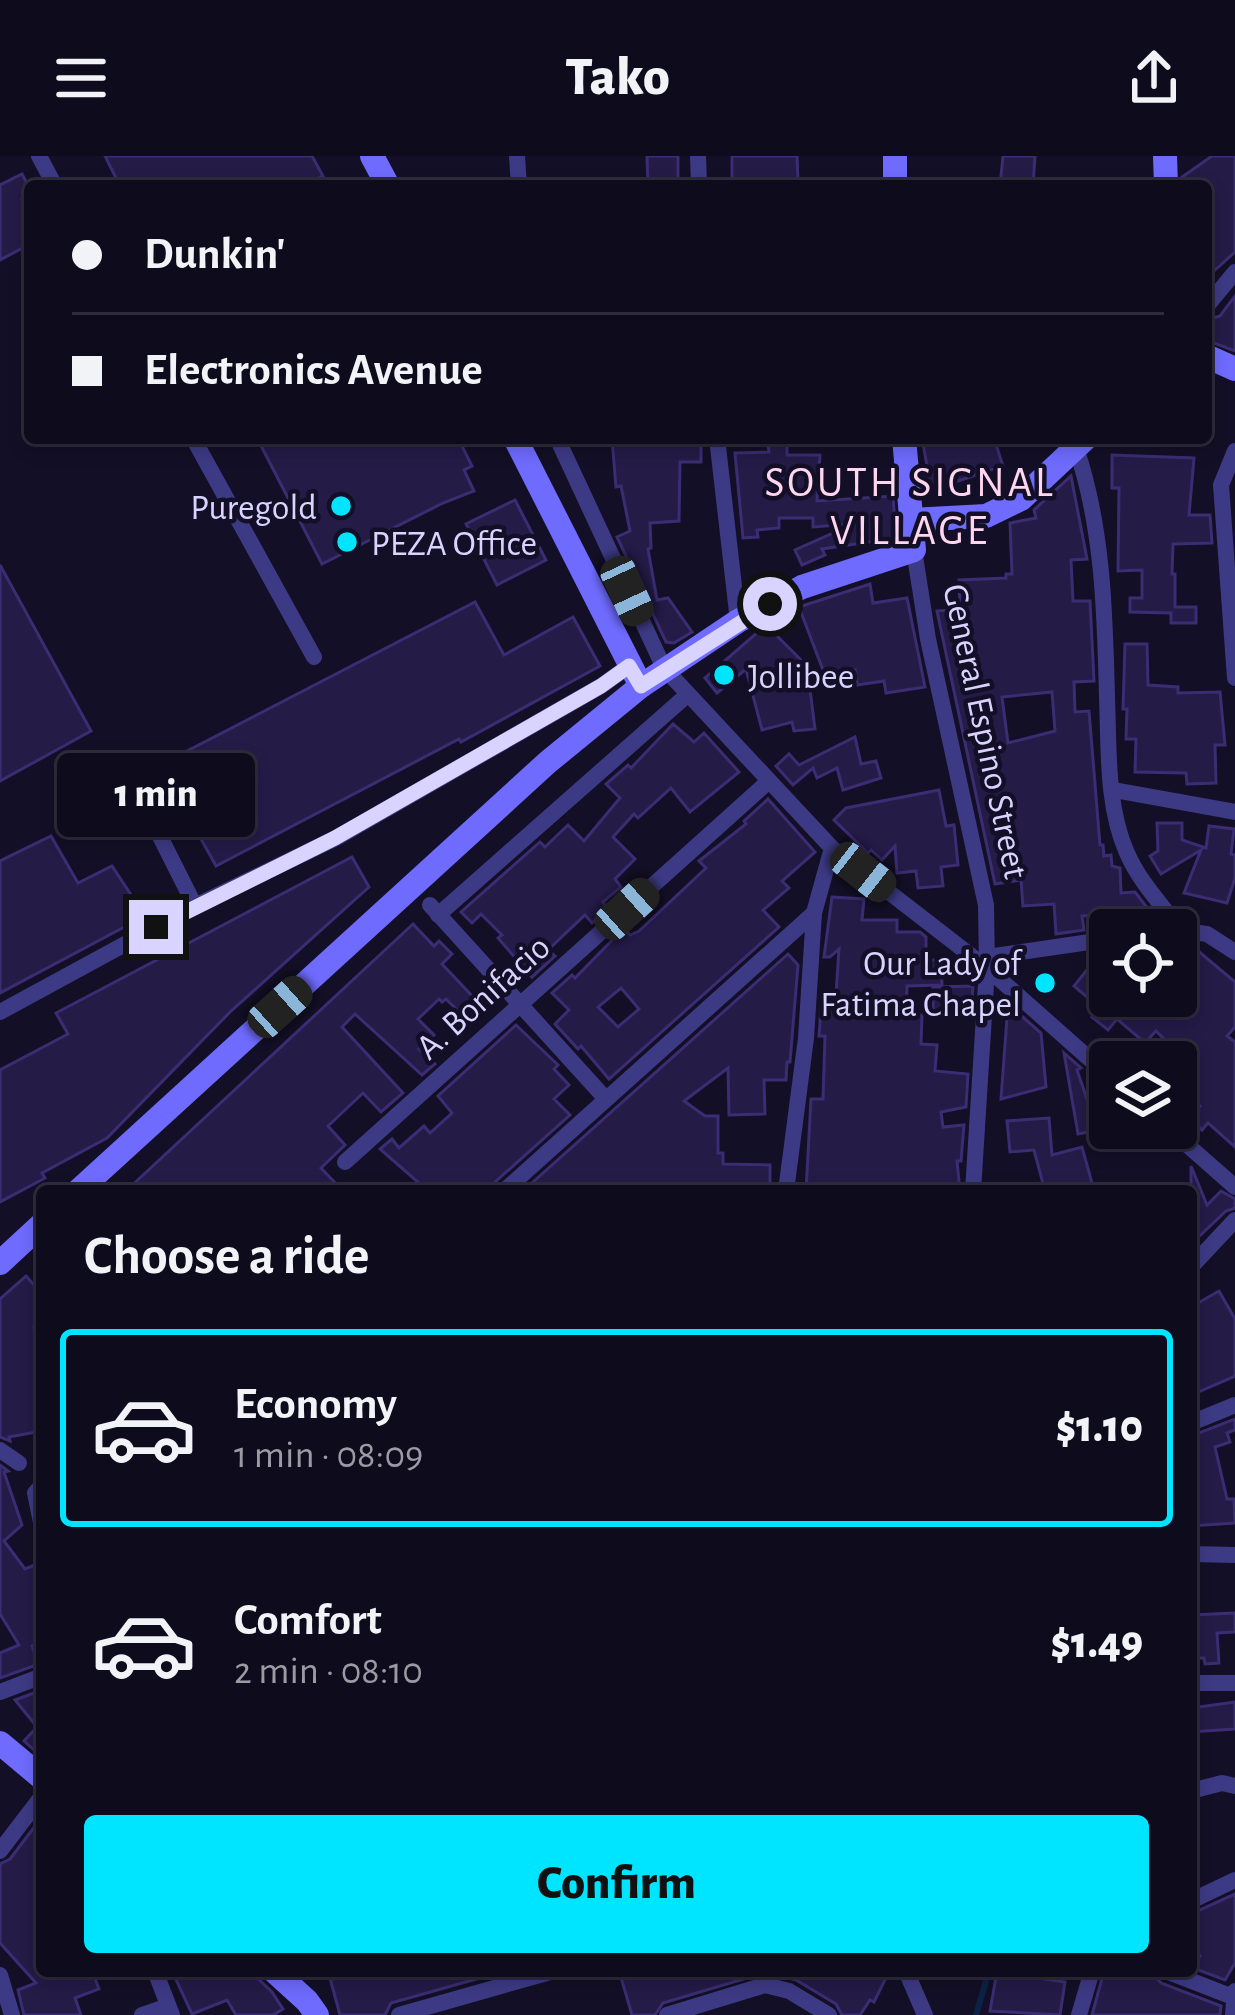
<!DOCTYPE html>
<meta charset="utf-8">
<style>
:root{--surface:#0e0b1c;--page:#1c1929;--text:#f1f3f6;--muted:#9b9ba3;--line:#2e2b3b;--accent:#00e5ff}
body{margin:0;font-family:"Alegreya Sans",sans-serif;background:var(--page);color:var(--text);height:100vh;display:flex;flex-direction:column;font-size:45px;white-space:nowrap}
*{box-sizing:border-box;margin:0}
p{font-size:39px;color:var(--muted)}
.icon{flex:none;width:66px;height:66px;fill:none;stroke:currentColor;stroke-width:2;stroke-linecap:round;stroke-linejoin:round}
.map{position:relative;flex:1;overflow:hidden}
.side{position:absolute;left:36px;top:1029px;width:1161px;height:792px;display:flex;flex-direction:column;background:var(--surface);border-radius:12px;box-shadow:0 6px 18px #0003,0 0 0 3px var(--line)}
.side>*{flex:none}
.guide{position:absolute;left:24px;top:24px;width:1188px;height:264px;border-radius:12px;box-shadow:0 6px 18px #0003,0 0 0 3px var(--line);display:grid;align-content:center;height:264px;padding:0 48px;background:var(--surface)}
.tools{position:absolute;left:1089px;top:753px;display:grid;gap:24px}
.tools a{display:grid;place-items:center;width:108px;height:108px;border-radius:12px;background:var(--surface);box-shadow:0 6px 18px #0003,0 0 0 3px var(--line);font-size:60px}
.end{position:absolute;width:54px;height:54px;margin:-27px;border:15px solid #d9d4ff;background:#111;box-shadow:0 0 0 6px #111}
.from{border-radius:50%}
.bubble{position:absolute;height:84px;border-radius:12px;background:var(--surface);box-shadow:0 6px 18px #0003,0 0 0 3px var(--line);font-size:39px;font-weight:800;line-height:84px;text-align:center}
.car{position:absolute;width:36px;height:72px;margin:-36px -18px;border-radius:15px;box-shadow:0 0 9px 3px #0007;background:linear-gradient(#222 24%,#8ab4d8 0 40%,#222 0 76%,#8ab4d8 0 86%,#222 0)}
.guide b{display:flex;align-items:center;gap:42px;height:114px;font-size:45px}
.guide b+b{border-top:3px solid var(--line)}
.guide i{width:30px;height:30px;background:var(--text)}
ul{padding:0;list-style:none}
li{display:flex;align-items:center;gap:36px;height:198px;margin:0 24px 18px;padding:0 24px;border:6px solid transparent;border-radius:12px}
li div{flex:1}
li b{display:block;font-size:45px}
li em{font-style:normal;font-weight:800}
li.selected{border-color:var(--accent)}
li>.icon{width:108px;height:108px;stroke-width:1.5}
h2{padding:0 48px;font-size:54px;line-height:144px}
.primary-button{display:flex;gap:24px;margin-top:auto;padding:24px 48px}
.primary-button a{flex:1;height:138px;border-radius:12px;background:var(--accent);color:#111;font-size:48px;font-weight:800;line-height:138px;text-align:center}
header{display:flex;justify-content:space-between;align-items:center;height:156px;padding:0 48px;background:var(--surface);font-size:54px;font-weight:800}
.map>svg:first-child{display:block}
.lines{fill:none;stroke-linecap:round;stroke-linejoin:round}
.stream{stroke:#0c2248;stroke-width:6}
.building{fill:#241b47;stroke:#3b2d73;stroke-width:3;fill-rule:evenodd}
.street{stroke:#3d3a85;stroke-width:16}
.secondary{stroke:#6f6bff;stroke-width:24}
.route{stroke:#d9d4ff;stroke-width:15}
.poi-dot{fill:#00e5ff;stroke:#130f26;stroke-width:4.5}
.labels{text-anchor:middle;stroke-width:9;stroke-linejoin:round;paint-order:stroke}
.poi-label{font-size:36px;fill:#d9d4ff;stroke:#130f26;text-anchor:end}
.street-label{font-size:36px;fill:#d9d4ff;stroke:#130f26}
.quarter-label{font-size:42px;letter-spacing:3px;fill:#ffd6f0;stroke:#130f26}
</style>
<header><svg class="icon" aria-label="menu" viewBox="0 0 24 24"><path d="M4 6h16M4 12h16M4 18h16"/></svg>Tako<svg class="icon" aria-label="share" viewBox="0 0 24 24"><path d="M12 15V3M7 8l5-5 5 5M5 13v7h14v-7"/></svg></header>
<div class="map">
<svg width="1235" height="1859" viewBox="0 0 1235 1859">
<rect width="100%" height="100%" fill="#130f26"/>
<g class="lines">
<path class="stream" d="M976 1859 989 1815"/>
</g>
<g class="building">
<path d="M105 0H312L323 20 303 30H120Z"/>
<path d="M647 0H678V30H648Z"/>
<path d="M732 0H797L798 24H789V30H740V26H732Z"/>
<path d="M1003 0H1035L1033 30H1000Z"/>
<path d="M1212 0H1235V96L1215 114 1206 104V30H1182V21Z"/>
<path d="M22 18 30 33V39L22 43 30 58V88L0 104V29Z"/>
<path d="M1235 140V195L1206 184V164L1220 160Z"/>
<path d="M257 282H458L472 310 464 314 474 335 443 347 322 408Z"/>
<path d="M612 282H701V306H680L679 365 650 367 651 392 648 393 657 444 668 442 692 476 674 487 666 486 617 381 630 375 621 330 616 331Z"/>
<path d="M767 282H787V299H820L817 345 893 340 896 382 822 393 825 399 802 409 795 394 853 368 813 371V362H779V372L757 374 758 381 743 382 735 297 769 296Z"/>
<path d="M922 282H994L1003 310 949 328 950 332H925L923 310H927Z"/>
<path d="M1112 299 1194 302 1189 359H1210L1212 387 1173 388 1172 418H1175V451H1196V467H1171V457L1130 456V442H1142V414L1118 415 1119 332H1112Z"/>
<path d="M1071 320 1087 403 1071 404 1073 445H1090L1094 525 1074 526 1075 556 1089 555 1100 689H1103L1104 700 1111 699 1112 710 1120 712 1121 737 1135 736 1159 767 1127 769 1126 758 1082 760 1084 774 1056 778 1054 748 1023 750 1021 724 995 728 937 455 960 453 959 424 1006 422V418H1012L1010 367 1036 362 1034 354ZM1052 536 1055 575 1008 587 1002 541Z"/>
<path d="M515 344 546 404 497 429 466 368Z"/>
<path d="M0 409 91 575 0 625Z"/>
<path d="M870 428 873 447 907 442 925 531 886 537 884 525 857 529 855 514 826 522 799 451Z"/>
<path d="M475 446 504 499 573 461 600 510 461 586 459 583 216 710 160 609Z"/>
<path d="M766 469 807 510 815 573 794 575 792 566 762 574 746 513 717 537 705 522Z"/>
<path d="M1125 488H1147L1148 529 1178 531V537L1220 536 1225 589H1215L1216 627 1187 628 1186 617 1135 616 1136 583H1126L1127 553H1123Z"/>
<path d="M673 568 694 586 704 577 739 616 690 656 671 632 638 662 634 658 613 681 635 703 615 723 621 731 603 746 608 753 592 767 585 759 548 794 555 800 532 821 498 782 502 779 481 758 472 767 461 756 540 686 545 691 568 669 584 685 620 642 606 628 628 609 631 612Z"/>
<path d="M855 581 861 608 876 605 881 622 843 634 837 612 817 622 813 612 793 629 776 610 789 598 799 609Z"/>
<path d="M939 634 946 670 954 669 958 709 941 711 943 730 918 732 916 715 897 717 895 690 882 704 871 694 868 697 834 664 846 652Z"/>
<path d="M768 643 815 696 782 725 789 732 763 754 779 771 609 923 581 890 578 893 555 868 569 854 552 837 572 819 575 822 624 772 630 779 639 775 706 712 699 705 746 668 744 665ZM621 832 639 853 618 871 598 851Z"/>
<path d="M1157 667H1182V684L1206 692 1209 670 1234 673 1231 698 1235 699V722L1227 747 1184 737 1201 694 1161 718 1150 700 1158 695Z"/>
<path d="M51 680 78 727 112 710 145 760 0 837V705Z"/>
<path d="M352 701 369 731 230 856 107 982 42 1017 45 1022 0 1046V914L68 878 56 857Z"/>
<path d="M832 741 864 743 862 764H897V776H920L926 781V804H941L942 829 907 830 906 859H922L921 888 937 889 935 915 968 918 966 951 941 956 943 971 964 969 961 1005H957L960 1035H806L811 943H823L825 880H819L821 853H835L839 793 830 801H824Z"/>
<path d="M413 768 434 790 439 785 452 798 442 808 474 842 459 856 446 843 442 846 439 843 418 863 434 879 419 893 435 908 422 919 355 858 342 871 403 937 381 956 363 937 328 970 345 989 321 1012 343 1035H126Z"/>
<path d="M1179 787 1191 789 1235 826V871L1227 880 1235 886V991L1208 967 1202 974 1189 962 1200 950 1176 929V906L1181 900 1156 875 1145 887 1117 863 1108 874 1092 861 1100 852 1074 830 1095 804 1110 817V840H1176Z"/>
<path d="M788 798 798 809 790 906H787L786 924H764L765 958 729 959 728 912 684 945 705 960H718V997H723V1008L770 1009V1035H523Z"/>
<path d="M973 830 971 856 933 857V831Z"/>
<path d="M1008 848 1041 877 1046 931 1001 943Z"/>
<path d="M516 869 558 909 554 913 569 929 554 943 570 959 495 1026 492 1035H428L380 993 392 983 399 992 424 970 430 977 452 957 438 940Z"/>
<path d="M1064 897 1081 912 1077 914 1089 949 1105 946 1109 972 1078 978Z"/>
<path d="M1049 962 1052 999 1082 991 1092 1027 1045 1035 1034 994 1010 996 1007 965Z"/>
<path d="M1191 1010 1207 1049 1221 1035 1235 1043V1052L1226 1055 1191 1088Z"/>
<path d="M26 1120 42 1138V1166L34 1172 42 1189V1242L39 1243 42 1275 9 1281 10 1285 0 1281V1143Z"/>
<path d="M1219 1135 1235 1163V1220L1196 1237 1191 1225V1151Z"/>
<path d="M1235 1263V1274L1227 1277 1230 1286 1215 1291 1227 1343H1234L1235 1367 1191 1370V1280Z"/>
<path d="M0 1309 8 1315 4 1316 22 1369 4 1385 25 1413 37 1408 42 1422V1486L32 1490 39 1508 0 1522V1497L19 1489 0 1458Z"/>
<path d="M1235 1457V1476L1217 1477 1219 1507 1205 1508 1204 1502H1191V1459Z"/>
<path d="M42 1534V1601L24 1585 37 1571 15 1544Z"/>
<path d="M1235 1546V1573L1191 1576V1552Z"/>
<path d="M42 1661V1815H92L99 1833 75 1842 81 1859H24L18 1834 36 1827 0 1787V1708L10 1703Z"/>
<path d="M1235 1738V1807L1225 1824 1193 1812 1200 1800 1191 1790V1758Z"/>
<path d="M172 1815H250L272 1836 283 1853 273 1859H236L227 1844 192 1858Z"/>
<path d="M328 1815H494V1818L391 1847 385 1859H340Z"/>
<path d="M629 1815H877L887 1820 874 1846 870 1844 860 1859H842L836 1848 796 1824 767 1816 663 1847 655 1859H632L620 1818Z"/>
<path d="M997 1815H1026L1025 1820 1065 1826 1060 1859 990 1855Z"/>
<path d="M1104 1815H1142L1154 1819 1161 1827 1221 1850 1220 1859H1092Z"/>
</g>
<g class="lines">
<g class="street">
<path d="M39 0 55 30"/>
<path d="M517 0 519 30"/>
<path d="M698 0 699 30"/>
<path d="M1206 151 1235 116"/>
<path d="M193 282 314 501"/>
<path d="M557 282 664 512 832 692 987 812 1110 921"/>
<path d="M717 282 738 465"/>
<path d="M1076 292C1103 371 1105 458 1107 541 1109 591 1106 650 1127 697 1139 725 1162 749 1180 773"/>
<path d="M1235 295 1221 329 1235 522"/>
<path d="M914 394 928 483 986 749 987 812 973 1035"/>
<path d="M123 607 195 750"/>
<path d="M1114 634 1235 656"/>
<path d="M430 749 605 942"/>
<path d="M438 759 686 540"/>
<path d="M1176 774 1207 778 1235 796"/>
<path d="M987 801 1110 783"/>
<path d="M0 856 195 750 336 682 601 530 629 510"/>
<path d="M1168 972 1235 1031"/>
<path d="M345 1006 769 625"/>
<path d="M504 1035 814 757"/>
<path d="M786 1035 806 882 814 757 832 692"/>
<path d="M1191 1111 1235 1064"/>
<path d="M1191 1267 1235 1249"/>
<path d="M0 1294 19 1307"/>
<path d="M42 1329 35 1337 42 1371"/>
<path d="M1191 1398 1235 1399"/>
<path d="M1191 1527H1235"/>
<path d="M0 1536 42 1520"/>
<path d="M1191 1635 1222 1627 1235 1630"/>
<path d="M0 1695 42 1640"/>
<path d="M1191 1745 1235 1724"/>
<path d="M155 1815 172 1859"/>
<path d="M906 1815 925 1859"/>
<path d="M1166 1815 1233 1841"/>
<path d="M0 1819 12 1859"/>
<path d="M142 1859 168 1850"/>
<path d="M399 1859 554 1815"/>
<path d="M667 1859 765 1829 789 1835 829 1859"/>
<path d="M1079 1859 1092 1815"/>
<path d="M1233 1859 1235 1835"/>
</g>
<g class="secondary">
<path d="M372 0 388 30"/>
<path d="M895 0V30"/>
<path d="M1165 0 1166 30"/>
<path d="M1206 200 1235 213"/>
<path d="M515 282 641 530"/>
<path d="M911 364 986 360 1021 343 1086 282"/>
<path d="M78 1035 548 606 641 530 738 465 802 431 914 394 904 282"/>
<path d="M0 1107 42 1068"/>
<path d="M0 1587 42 1622"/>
<path d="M274 1815 307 1845 317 1859"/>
</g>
</g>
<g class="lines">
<path class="route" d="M156 771 335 682 601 530 629 510 641 530 770 448"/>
</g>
<g class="poi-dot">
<circle cx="341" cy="350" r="12"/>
<circle cx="347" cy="386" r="12"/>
<circle cx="724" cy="519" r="12"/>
<circle cx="1045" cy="827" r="12"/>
</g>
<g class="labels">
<g class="poi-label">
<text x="317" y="363">Puregold</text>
<text x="371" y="399" text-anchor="start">PEZA Office</text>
<text x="748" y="532" text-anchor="start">Jollibee</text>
<text x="1021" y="819">Our Lady of<tspan x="1021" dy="41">Fatima Chapel</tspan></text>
</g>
<g class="street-label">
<text transform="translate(987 575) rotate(78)" y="13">General Espino Street</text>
<text transform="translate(482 840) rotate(-42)" y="13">A. Bonifacio</text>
</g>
<g class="quarter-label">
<text x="910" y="340">SOUTH SIGNAL<tspan x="910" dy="48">VILLAGE</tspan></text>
</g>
</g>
</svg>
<div class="tools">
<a><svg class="icon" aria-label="locate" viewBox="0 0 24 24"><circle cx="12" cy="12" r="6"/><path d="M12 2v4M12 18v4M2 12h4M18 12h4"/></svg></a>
<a><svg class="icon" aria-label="layers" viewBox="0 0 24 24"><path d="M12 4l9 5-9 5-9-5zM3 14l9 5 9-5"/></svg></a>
</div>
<i class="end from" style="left:770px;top:448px"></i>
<i class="end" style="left:156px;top:771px"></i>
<div class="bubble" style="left:57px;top:597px;width:198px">1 min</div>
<i class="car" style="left:627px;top:435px;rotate:155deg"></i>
<i class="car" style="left:863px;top:716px;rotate:128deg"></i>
<i class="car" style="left:627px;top:753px;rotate:48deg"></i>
<i class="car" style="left:280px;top:851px;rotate:48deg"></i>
<div class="guide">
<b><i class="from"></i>Dunkin'</b>
<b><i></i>Electronics Avenue</b>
</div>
<section class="side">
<h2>Choose a ride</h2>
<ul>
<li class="selected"><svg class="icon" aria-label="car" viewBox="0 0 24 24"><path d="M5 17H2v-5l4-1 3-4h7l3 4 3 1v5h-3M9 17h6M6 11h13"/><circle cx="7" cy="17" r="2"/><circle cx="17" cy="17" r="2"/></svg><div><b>Economy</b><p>1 min · 08:09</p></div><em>$1.10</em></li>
<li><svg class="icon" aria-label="car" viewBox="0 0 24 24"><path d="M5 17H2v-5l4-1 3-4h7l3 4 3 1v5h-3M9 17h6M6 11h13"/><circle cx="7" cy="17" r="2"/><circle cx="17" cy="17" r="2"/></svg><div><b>Comfort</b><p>2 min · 08:10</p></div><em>$1.49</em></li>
</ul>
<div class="primary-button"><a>Confirm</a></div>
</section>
</div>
